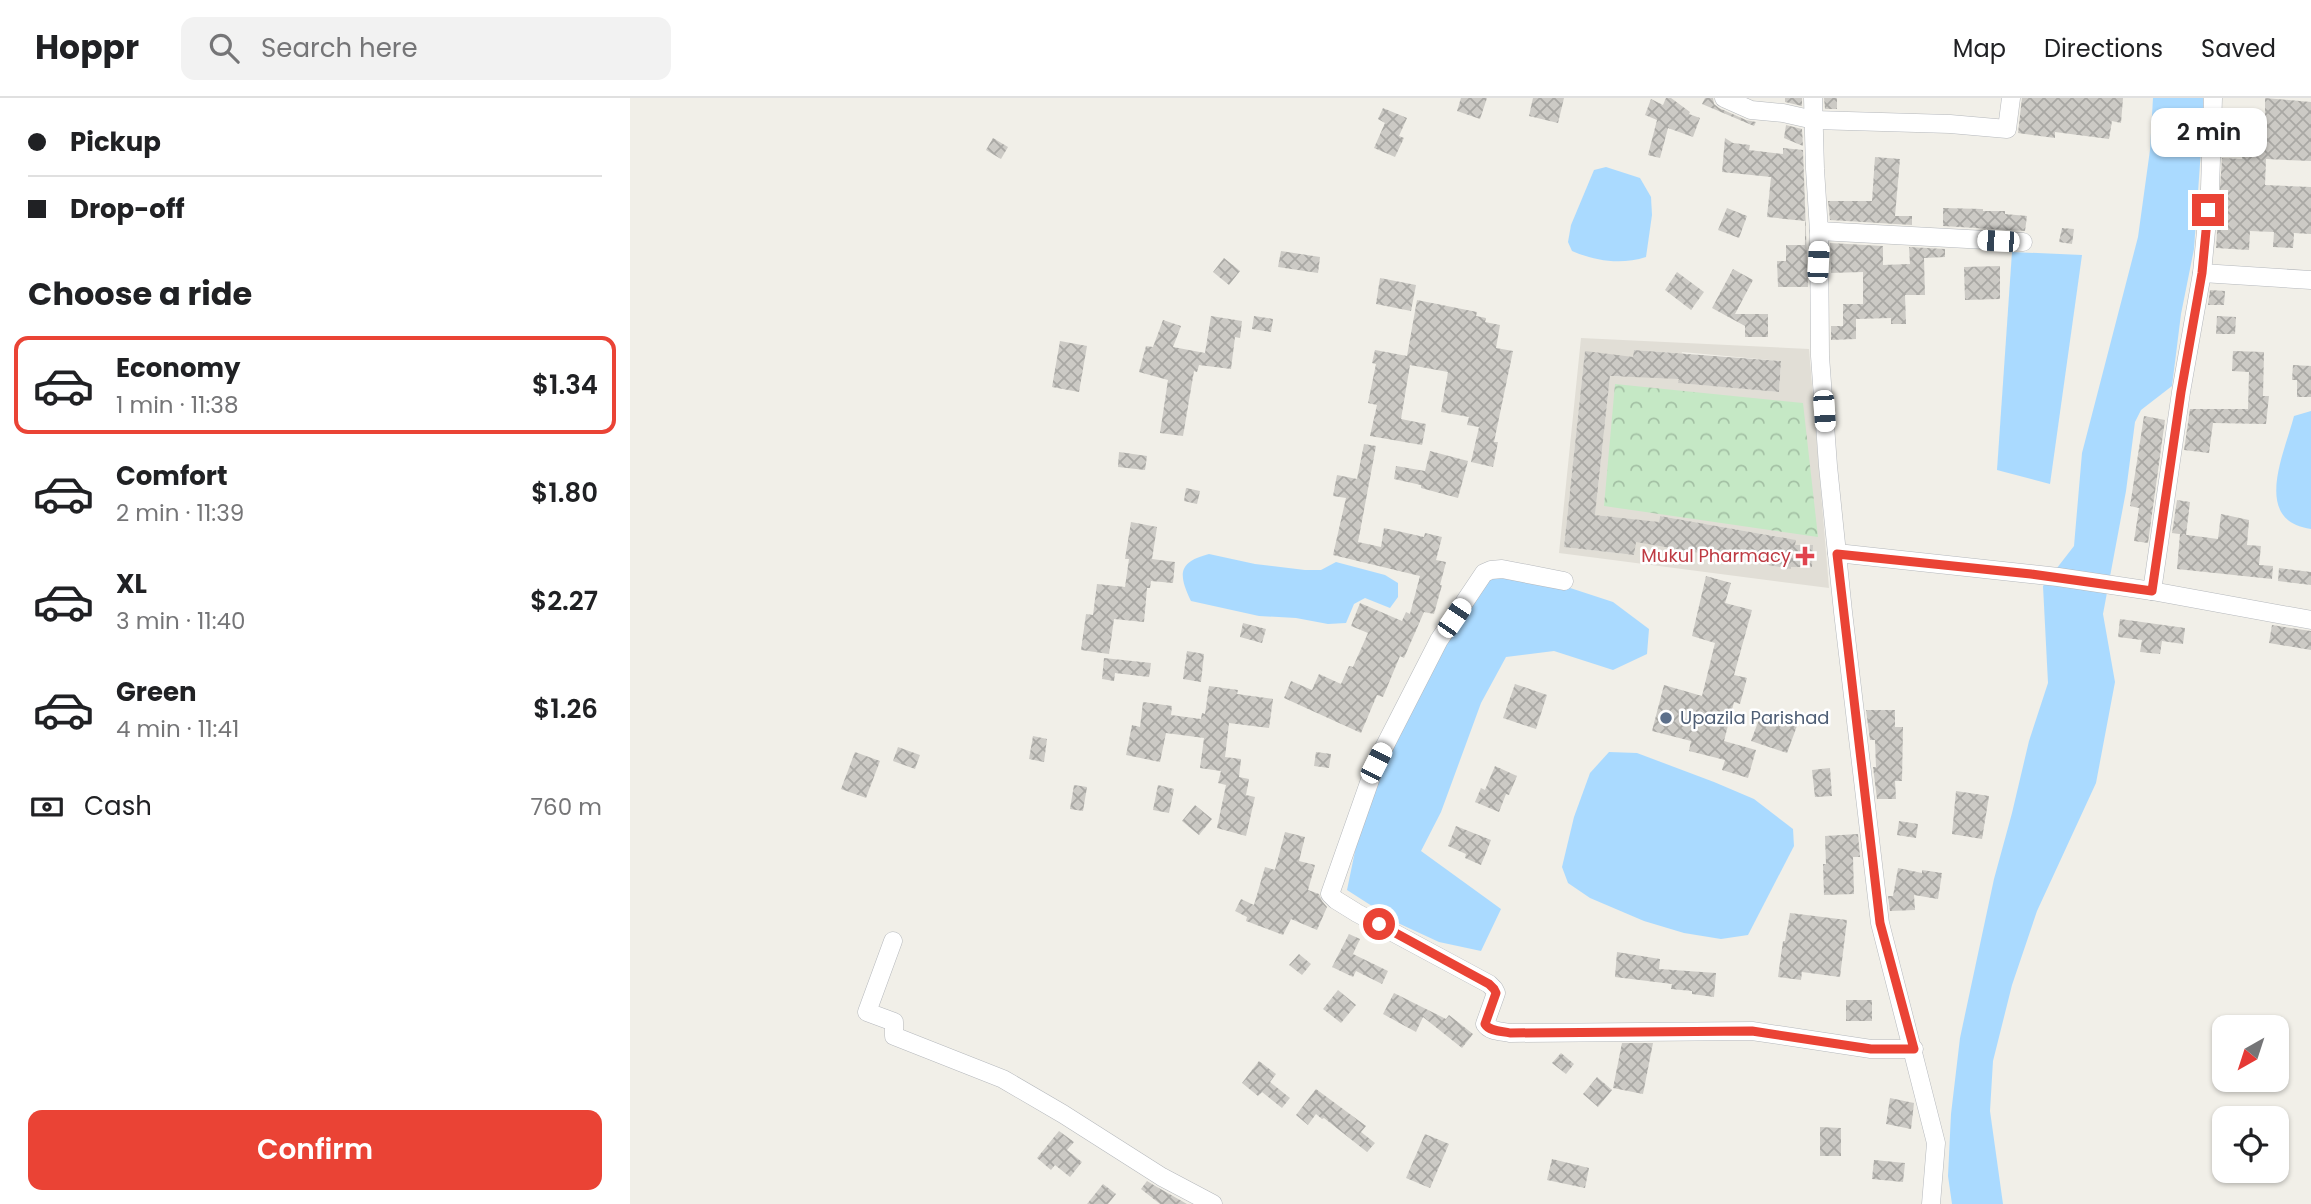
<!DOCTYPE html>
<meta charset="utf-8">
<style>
:root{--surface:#fff;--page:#f2f2f2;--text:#202124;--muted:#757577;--line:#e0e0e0;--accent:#ea4335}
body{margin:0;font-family:Poppins,sans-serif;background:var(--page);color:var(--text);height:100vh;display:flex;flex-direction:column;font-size:26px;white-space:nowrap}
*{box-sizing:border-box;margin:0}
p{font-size:23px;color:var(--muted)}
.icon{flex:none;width:38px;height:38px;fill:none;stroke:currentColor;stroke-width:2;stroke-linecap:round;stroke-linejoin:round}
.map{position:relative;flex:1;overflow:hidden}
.side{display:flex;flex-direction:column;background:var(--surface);width:630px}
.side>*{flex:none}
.banner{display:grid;align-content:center;height:154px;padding:0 28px;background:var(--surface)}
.needle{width:46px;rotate:219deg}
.fabs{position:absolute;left:1582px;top:917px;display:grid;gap:14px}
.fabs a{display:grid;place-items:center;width:77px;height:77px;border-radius:14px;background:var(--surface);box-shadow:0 2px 5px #0004;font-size:35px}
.end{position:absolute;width:32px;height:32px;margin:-16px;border:9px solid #ea4335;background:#fff;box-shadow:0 0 0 4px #fff}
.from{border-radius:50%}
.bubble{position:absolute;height:49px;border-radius:14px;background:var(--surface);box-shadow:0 2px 5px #0004;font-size:23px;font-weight:600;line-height:49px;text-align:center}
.car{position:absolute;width:21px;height:42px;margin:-21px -10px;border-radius:9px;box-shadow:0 0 5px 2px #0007;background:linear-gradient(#fff 24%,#345 0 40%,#fff 0 76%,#345 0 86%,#fff 0)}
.banner b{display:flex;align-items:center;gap:24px;height:66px;font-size:26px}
.banner b+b{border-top:2px solid var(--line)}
.banner i{width:18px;height:18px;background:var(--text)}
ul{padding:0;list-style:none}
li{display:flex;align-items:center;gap:21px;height:98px;margin:0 14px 10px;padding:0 14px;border:4px solid transparent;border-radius:14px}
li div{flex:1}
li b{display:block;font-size:26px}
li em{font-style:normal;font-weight:600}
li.on{border-color:var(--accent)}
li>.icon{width:63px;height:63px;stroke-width:1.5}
h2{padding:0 28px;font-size:32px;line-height:84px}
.pay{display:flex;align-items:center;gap:18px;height:77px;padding:0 28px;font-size:26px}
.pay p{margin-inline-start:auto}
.cta{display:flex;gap:14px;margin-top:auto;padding:14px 28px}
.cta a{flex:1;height:80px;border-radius:14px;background:var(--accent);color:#fff;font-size:28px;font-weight:600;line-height:80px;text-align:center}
header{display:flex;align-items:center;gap:42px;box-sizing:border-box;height:98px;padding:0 35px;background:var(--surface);border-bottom:2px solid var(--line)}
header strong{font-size:33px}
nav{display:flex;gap:38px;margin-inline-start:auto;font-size:24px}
.search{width:490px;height:63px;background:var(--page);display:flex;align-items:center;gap:18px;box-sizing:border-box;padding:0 24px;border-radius:14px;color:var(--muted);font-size:26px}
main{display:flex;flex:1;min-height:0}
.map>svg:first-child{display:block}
.education{fill:#e1ded6;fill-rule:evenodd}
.forest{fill:url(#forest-crowns)}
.water{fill:#aadaff}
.building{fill:url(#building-cross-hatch)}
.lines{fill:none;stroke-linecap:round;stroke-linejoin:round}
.street-casing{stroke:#b5b8bc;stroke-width:19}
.street{stroke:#fff;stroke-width:18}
.route{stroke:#ea4335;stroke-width:9}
.health-dot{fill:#e0444e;stroke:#fff;stroke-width:2.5}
.service-dot{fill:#5c6f8a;stroke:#fff;stroke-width:2.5}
.labels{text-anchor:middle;stroke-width:5;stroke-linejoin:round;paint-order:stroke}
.health-label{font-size:18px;fill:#be3a42;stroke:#fff;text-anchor:end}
.service-label{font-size:18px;fill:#4e5e75;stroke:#fff;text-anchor:start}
</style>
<header>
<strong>Hoppr</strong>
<div class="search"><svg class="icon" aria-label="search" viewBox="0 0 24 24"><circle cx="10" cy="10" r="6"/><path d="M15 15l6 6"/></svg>Search here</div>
<nav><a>Map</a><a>Directions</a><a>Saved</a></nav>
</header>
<main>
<section class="side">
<div class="banner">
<b><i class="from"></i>Pickup</b>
<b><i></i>Drop-off</b>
</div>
<h2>Choose a ride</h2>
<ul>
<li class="on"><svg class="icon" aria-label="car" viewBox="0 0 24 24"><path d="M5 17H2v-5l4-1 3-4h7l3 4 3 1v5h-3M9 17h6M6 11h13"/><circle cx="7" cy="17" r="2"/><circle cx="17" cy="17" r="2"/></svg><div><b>Economy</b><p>1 min · 11:38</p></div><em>$1.34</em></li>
<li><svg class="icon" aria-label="car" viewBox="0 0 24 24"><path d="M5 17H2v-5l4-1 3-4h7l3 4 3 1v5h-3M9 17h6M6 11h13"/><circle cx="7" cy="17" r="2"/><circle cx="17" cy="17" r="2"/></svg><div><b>Comfort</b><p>2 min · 11:39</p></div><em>$1.80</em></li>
<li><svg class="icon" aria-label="car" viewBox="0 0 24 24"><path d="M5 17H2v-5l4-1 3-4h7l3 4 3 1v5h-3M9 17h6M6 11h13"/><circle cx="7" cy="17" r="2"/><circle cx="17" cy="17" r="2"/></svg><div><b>XL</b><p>3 min · 11:40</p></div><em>$2.27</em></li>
<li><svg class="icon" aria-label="car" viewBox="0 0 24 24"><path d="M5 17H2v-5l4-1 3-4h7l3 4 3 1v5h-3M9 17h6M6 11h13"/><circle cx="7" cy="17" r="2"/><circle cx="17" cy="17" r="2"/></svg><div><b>Green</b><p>4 min · 11:41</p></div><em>$1.26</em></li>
</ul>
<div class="pay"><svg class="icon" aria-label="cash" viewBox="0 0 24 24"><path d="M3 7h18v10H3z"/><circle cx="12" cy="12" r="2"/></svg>Cash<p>760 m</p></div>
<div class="cta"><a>Confirm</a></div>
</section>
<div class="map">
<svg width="1681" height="1106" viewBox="0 0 1681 1106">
<defs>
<pattern id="forest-crowns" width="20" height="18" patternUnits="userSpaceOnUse" patternTransform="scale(1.75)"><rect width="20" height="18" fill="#c5e8c5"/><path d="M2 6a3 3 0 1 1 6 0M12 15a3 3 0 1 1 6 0" fill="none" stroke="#a3c0a4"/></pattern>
<pattern id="building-cross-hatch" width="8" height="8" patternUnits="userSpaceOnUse" patternTransform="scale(1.75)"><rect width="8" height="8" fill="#cccac5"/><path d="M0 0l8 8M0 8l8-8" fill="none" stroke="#a9a8a4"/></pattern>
</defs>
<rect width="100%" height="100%" fill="#f1efe8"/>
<path class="education" d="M951 240 1179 251 1199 490 929 455ZM1004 252 1044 255 1042 280 1002 278ZM955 254 995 259 993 279 980 278 965 417 1008 422 1004 457 934 449ZM1052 254 1151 263 1149 294 1049 285ZM1030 418 1165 442 1161 470 1025 447Z"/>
<path class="forest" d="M985 286 1173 305 1188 439 974 408Z"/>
<g class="water">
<path d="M1523 0H1573L1574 9 1564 151 1551 216 1542 288 1511 312 1505 324 1496 393 1473 516 1485 584 1466 685 1407 813 1382 887 1363 963 1360 1013 1373 1106H1322L1318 1078 1321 1016 1330 940 1364 781 1382 715 1399 643 1418 585 1413 488 1444 448 1452 355 1508 139 1520 52Z"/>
<path d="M976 69 1010 80 1021 99 1022 117 1016 159C991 167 965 163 942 153L938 144 941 127 964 72Z"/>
<path d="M1382 154 1452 157 1420 386 1367 372Z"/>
<path d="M1681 313V431C1621 423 1655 354 1664 318Z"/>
<path d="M579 456 625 466 675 472H691L706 464 755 477 768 485V499L760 510 735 500 724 506 716 525 698 526 666 520 629 518 561 503C548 476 548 464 579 456Z"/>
<path d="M858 478 928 486 983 504 1019 531 1017 556 983 572 924 553 876 559 851 605 811 714 791 753 871 811 851 853 809 844 770 826 717 792 730 729 752 669 807 555Z"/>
<path d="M979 654 1007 655 1084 684 1124 701 1163 731 1164 748 1118 837 1091 841 1054 835 1014 823 960 800 938 785 932 769 944 719 960 675Z"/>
</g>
<g class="building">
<path d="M831 0H857L850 21 827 13Z"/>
<path d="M903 0H934L928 25 899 18Z"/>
<path d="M1036 0H1041L1060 14 1059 16 1070 20 1063 39 1038 30 1030 60 1018 57 1027 22 1015 17 1021 1 1033 7Z"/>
<path d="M1075 0H1083L1084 6 1089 10 1116 22 1126 24 1124 28 1072 6Z"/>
<path d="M1155 0H1172V8L1155 4Z"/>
<path d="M1194 0H1207V11H1195Z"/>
<path d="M1392 0H1493L1491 25 1482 23 1479 41 1425 34V40L1388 35Z"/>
<path d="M1635 0 1681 4V63L1636 61 1635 87 1681 89V136L1664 135 1663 150 1643 149 1644 134 1620 133 1619 152 1586 150 1592 60 1612 61 1613 33 1635 34Z"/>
<path d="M753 10 777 20 769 38 774 40 765 59 744 50 755 25 748 21Z"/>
<path d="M1156 27 1172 31 1173 48 1154 40Z"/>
<path d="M363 40 378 49 371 61 356 52Z"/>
<path d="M1095 40 1103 45 1120 47 1119 52 1153 56V50L1173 52 1178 189H1148L1147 163H1156V147H1175V123L1137 119 1141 79 1092 74Z"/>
<path d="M1245 59 1270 61 1265 118H1282V127L1200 122 1198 103H1242Z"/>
<path d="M1097 110 1117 118 1109 140 1088 132Z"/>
<path d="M1313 110 1353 111V113H1375V116L1397 118 1395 133 1313 128Z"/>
<path d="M1432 130 1444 131 1442 146 1429 144Z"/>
<path d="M1200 145 1253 148V167L1280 166 1279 149 1315 151V159L1294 160 1295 197H1275L1276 226H1261V220L1226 221V241L1201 242V228H1213V206H1233V174L1201 175Z"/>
<path d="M651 153 690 159 688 175 648 169Z"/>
<path d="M594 160 610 173 599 187 583 174Z"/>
<path d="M1370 168V201L1335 202 1334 169Z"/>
<path d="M1103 171 1123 182 1105 216H1138V239H1115V228L1082 210Z"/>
<path d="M1047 174 1074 194 1061 212 1035 192Z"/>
<path d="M750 180 786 187 781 213 746 206Z"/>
<path d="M1580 192 1595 193 1594 207H1578Z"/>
<path d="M787 202 847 214 846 218 856 220 855 224 870 227 866 250 883 253 864 344H868L863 369 841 364 849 329 837 327 839 319 811 314 818 274 780 267 771 321 796 326 792 347 740 338 747 307 738 305 746 266 742 265 745 252 777 258Z"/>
<path d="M581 218 612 223 610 240 605 239 601 271 569 267 567 274 564 273 553 338 530 335 538 282 509 274 516 248 523 249 533 222 551 228 543 249 575 255Z"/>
<path d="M624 218 643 221 641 234 622 231Z"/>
<path d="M1587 218 1606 219 1605 236H1586Z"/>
<path d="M430 243 457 248 449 294 422 289Z"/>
<path d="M1004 252 1151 263 1149 294 1048 285 1049 281 980 278 965 417 1029 424 1030 418 1166 442 1165 447H1183L1182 469H1161V471L1006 444 1004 457 934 449 955 253 1003 259Z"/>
<path d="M1603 253 1634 254 1633 298H1639L1636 326 1583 325 1579 355 1554 352 1560 311H1618L1619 274 1602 273Z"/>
<path d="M1663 267 1681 268V299H1667V282H1662Z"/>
<path d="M1514 318 1535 322 1518 445 1504 443 1509 410 1500 408Z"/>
<path d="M734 346 746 348 728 444 751 449 754 430 794 439 795 435 812 439 806 462 816 464 810 487H812L804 516 794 514 774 560 770 558 753 599 747 597 731 635 654 600 661 583 682 592 689 576 711 586 719 568 723 569 738 535 721 528 730 505 772 523 776 514 780 516 790 478 703 457 716 400 703 398 707 377 727 381Z"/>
<path d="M800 353 838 363 828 400 791 390V387L764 381 766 368 795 373Z"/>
<path d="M489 354 517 358 515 372 488 369Z"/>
<path d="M556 390 570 393 567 406 554 403Z"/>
<path d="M1547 402 1560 404 1556 437 1542 435Z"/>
<path d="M1591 416 1619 422 1617 447 1631 448 1629 467 1643 468 1642 481 1547 471 1550 436 1588 441Z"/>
<path d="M501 424 527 429 522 461 545 464 543 485 521 483 520 490H517L514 524 484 521 479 556 451 552 456 516 463 517 467 486 495 489 499 461H495Z"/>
<path d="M1649 470 1681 474V487L1648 483Z"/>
<path d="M1076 478 1101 485 1095 505 1122 512 1104 577 1117 580 1110 606 1104 604 1094 643 1126 652 1118 680 1092 672 1095 662 1059 653 1061 643 1022 633 1034 587 1072 598 1085 545 1062 538Z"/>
<path d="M1490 521 1555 530 1553 546 1532 543 1530 556 1510 554 1512 542 1488 539Z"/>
<path d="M613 525 636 531 632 545 610 539Z"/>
<path d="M1642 527 1681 533V552L1639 545Z"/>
<path d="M557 553 574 556 571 584 553 581Z"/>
<path d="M474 560 521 565 519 579 485 575 484 583 472 581Z"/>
<path d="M885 586 917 597 906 631 873 620Z"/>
<path d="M579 588 608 592 607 596 643 601 639 630 599 625 595 659 611 661 609 679 619 681 616 697 625 699 616 738 587 730 596 687 588 685 591 673 570 670 574 640 536 635 530 664 496 657 502 627 510 629 513 604 542 608 541 617 571 621 572 615 575 616Z"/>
<path d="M1236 612H1265V629H1273L1272 683H1265L1266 701H1247L1243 669H1246L1245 642H1240Z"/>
<path d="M1131 616 1167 628 1157 655 1121 643Z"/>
<path d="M403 638 417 641 414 664 399 661Z"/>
<path d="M268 649 290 657 285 671 263 663Z"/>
<path d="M225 654 250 663 236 700 211 691Z"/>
<path d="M686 654 701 656 699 670 684 668Z"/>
<path d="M865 668 887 678 879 697 876 696 869 714 845 704 851 690 855 692Z"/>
<path d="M1200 670 1202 698 1185 699 1182 672Z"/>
<path d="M444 687 457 689 453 713 440 711Z"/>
<path d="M528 687 544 691 539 715 523 712Z"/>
<path d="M1326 693 1359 698 1352 741 1322 736Z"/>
<path d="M565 707 582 721 569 737 552 723Z"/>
<path d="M1269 723 1288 726 1286 740 1267 737Z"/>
<path d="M826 728 861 742 851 767 835 760 836 756 818 748Z"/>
<path d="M655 734 675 739 669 763 685 767 678 792 689 796 692 803 697 809 687 832 661 821 653 837 616 823 617 819 605 813 611 801 624 807 635 769 645 772Z"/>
<path d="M1228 736 1230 759H1223L1224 796 1194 797 1193 766H1196L1195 738Z"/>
<path d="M1268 770 1292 775V772L1312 775 1308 801 1284 797 1285 812 1260 813 1258 798H1263Z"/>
<path d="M1160 815 1217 822 1210 879 1172 874 1171 882 1148 879 1153 843H1155Z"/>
<path d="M719 836 730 841 723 856 758 873 752 886 726 873 723 879 702 869Z"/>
<path d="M987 854 1030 861 1029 871 1086 875 1084 899 1062 896V893L1041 891 1042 886 985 879Z"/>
<path d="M669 856 681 866 672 877 659 867Z"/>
<path d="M708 892 726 907 711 925 693 911Z"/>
<path d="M764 895 816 921 819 917 843 936 832 950 793 919 786 934 753 916Z"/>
<rect x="1216" y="902" width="26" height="21"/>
<path d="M992 945H1023L1013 996 983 990Z"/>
<path d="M931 955 944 966 936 976 922 965Z"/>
<path d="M629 963 646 976 640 984 660 1000 652 1010 632 994 628 998 612 985Z"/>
<path d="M967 979 982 992 968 1009 953 996Z"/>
<path d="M686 991 736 1028 731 1034 745 1045 737 1054 694 1020 692 1021 686 1016 678 1027 666 1017Z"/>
<path d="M1260 1000 1284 1005 1281 1031 1256 1026Z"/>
<path d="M1190 1029 1211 1030V1058H1190Z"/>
<path d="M429 1033 444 1044 437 1052 452 1064 440 1079 425 1067 421 1072 407 1060Z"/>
<path d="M795 1036 819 1046 800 1090 776 1080Z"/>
<path d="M922 1061 959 1070 955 1090 917 1082Z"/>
<path d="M1244 1062 1275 1065 1273 1084 1242 1081Z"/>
<path d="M517 1083 527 1089 557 1106H530L511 1091Z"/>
<path d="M473 1086 486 1096 478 1106H457Z"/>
</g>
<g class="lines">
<g class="street-casing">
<g id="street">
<path d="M1094 0 1121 12 1153 15 1184 22 1320 26 1377 31 1381 0"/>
<path d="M1183 0 1185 71 1189 133 1190 258 1198 368 1213 514 1250 825 1306 1045 1301 1106"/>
<path d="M1189 133 1393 144"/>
<path d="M1572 175 1681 182"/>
<path d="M1207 455 1428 479 1522 493 1681 522"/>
<path d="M934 483 872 471 861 472 854 475 809 542 746 665 700 796 706 802 727 815 859 886 864 891 866 895 855 926C860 934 872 933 880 935L1122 933 1241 951H1284"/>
<path d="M1522 493 1551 294 1572 175 1580 91 1583 0"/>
<path d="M263 843 237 914 264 924V938L373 981 433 1016 532 1079 583 1106"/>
</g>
</g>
<use href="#street" class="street"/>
</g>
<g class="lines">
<path class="route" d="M749 826 859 886 864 891 866 895 855 926C860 934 872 933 880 935L1122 933 1241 951H1284L1250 825 1207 456 1401 476 1522 493 1551 294 1572 175 1578 112"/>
</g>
<path class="health-dot" d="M1171.5 447.5h7v7h7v7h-7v7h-7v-7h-7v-7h7z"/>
<circle class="service-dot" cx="1036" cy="620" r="7"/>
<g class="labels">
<g class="health-label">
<text x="1161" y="464">Mukul Pharmacy</text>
</g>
<g class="service-label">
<text x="1050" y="626">Upazila Parishad</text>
</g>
</g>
</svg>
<div class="fabs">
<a><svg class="needle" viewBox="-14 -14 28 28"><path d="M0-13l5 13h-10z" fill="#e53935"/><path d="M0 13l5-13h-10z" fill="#757577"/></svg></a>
<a><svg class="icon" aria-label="locate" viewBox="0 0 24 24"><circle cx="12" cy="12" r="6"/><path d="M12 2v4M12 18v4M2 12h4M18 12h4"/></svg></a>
</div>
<i class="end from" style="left:749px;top:826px"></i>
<i class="end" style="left:1578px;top:112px"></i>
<div class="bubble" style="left:1521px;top:10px;width:116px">2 min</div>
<i class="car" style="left:1368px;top:143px;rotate:273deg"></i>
<i class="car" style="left:1188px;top:164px;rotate:3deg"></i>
<i class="car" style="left:1194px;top:313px;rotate:176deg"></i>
<i class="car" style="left:824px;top:520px;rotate:34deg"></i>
<i class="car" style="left:746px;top:665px;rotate:27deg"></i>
</div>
</main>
